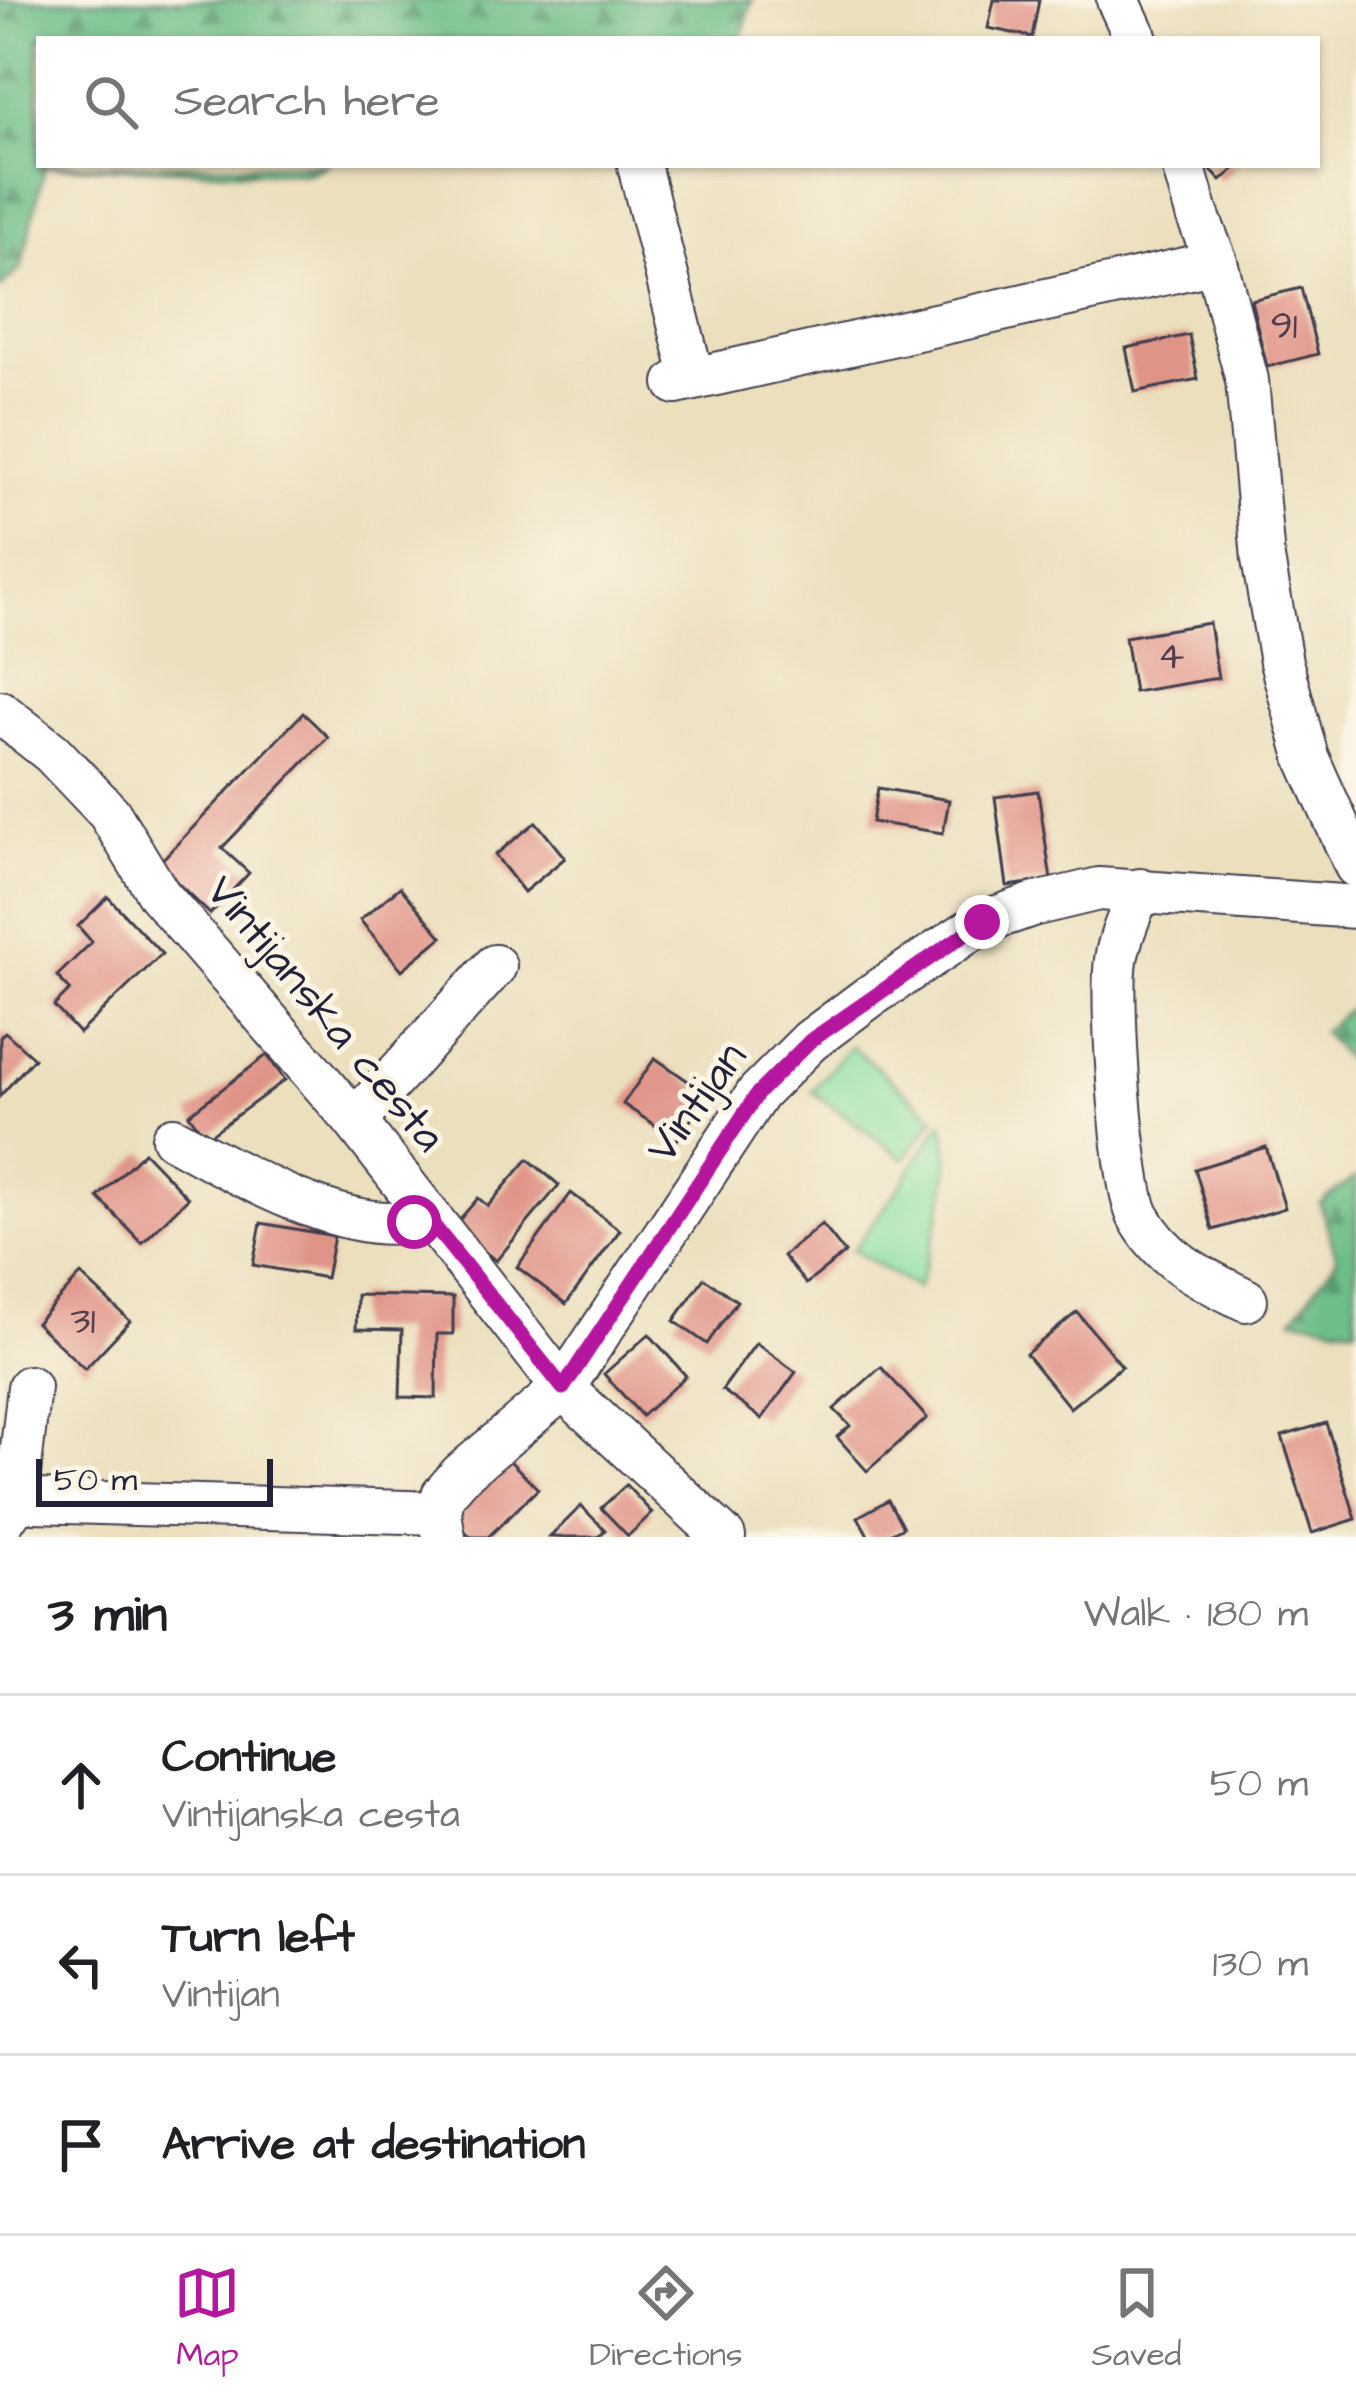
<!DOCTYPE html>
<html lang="en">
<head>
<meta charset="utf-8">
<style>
	:root { --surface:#fff; --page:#f6f6f6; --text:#202124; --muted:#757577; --line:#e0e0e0; --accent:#b5179e }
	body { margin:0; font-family:"Architects Daughter",sans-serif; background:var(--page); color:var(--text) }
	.scale { position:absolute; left:36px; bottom:30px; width:237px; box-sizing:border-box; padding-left:12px; border:6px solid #22223b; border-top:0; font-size:33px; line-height:42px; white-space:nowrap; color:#22223b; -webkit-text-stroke:9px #fcf5e5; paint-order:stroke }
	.stop { position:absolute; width:36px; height:36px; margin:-27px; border:9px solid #b5179e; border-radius:50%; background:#fff }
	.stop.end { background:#b5179e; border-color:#fff; box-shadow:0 3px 12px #0008 }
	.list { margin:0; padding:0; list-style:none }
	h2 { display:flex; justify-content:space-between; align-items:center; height:156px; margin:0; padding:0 48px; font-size:51px }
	h2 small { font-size:39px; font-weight:400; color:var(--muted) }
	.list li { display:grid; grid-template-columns:78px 1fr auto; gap:36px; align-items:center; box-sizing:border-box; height:180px; padding:0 48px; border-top:3px solid var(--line) }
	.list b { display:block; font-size:45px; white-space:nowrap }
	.list p { margin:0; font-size:39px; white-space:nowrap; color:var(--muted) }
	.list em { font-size:39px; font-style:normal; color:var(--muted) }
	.icon { flex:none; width:66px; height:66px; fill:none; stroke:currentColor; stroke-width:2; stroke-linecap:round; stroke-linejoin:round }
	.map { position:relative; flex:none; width:1356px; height:1537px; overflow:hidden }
	.search { position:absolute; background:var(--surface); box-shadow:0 3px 9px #0004; left:36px; right:36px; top:36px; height:132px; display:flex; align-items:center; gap:30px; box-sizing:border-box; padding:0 42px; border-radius:0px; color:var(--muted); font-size:45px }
	.sheet { height:696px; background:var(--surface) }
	nav { display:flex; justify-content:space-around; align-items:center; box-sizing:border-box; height:168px; border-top:3px solid var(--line); background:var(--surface); font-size:33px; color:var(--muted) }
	nav a { display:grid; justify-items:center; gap:6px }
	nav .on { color:var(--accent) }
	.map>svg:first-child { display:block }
	.forest { fill:url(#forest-firs); stroke:#487062; stroke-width:3 }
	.park { fill:#87dfa3; stroke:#54806f; stroke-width:3 }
	.building { fill:#e09387 }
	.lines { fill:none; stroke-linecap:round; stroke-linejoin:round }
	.minor-casing { stroke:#403e4e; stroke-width:46 }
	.minor { stroke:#fff; stroke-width:42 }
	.route { stroke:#b5179e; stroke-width:15 }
	.labels { text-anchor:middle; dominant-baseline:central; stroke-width:10; stroke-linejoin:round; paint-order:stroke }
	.number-label { font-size:39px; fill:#523e4e }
	.street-label { font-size:45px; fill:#22223b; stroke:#fcf5e5 }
</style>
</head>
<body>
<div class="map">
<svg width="1356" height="1537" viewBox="0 0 1356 1537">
	<defs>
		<pattern id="forest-firs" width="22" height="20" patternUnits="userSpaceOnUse" patternTransform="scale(3)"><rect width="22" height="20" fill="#6dbe89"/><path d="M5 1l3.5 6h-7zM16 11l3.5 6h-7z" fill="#599a71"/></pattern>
	</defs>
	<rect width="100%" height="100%" fill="#fcf5e5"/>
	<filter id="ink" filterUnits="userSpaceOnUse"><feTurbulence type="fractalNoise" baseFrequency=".00833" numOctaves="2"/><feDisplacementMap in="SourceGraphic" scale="24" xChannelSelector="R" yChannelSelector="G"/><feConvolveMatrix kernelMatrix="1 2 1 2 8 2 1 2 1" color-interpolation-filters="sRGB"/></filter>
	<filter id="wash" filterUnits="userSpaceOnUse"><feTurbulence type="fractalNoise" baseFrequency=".004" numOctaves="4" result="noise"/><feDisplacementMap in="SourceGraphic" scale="48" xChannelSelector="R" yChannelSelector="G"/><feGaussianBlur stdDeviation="2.7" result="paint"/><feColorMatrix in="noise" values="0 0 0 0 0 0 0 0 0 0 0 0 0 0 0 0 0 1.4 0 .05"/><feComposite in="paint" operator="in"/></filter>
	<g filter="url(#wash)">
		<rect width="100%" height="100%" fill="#ebdfbd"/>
		<g class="forest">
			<path d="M0,0h752l-11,39h-702v126h289l-20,9 -263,-8 -24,102 -21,20z"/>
			<path d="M1356,1002v68l-34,-38z"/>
			<path d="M1356,1177v151l-63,-10 44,-59 -17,-56z"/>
		</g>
		<g class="park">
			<path d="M851,1046l84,71 -31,42 -92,-68z"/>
			<path d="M942,1122c19,46 -11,122 -25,167l-64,-39 46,-62z"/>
		</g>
		<g id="blocks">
			<g class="building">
				<path d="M994,0h45l-7,37 -44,-9z"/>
				<path d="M1206,165h33l-18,16z"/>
				<path d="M1301,288l17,66 -51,13 -16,-67z"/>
				<path d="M1189,335l9,44 -63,13 -9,-44z"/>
				<path d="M1209,623l9,55 -84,14 -9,-55z"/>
				<path d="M303,713l25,24 -106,111 27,25 -39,41 -52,-50z"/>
				<path d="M878,788l71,12 -6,33 -71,-11z"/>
				<path d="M1038,791l13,89 -44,6 -12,-89z"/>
				<path d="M536,822l29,36 -41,34 -29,-37z"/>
				<path d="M400,887l42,50 -40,33 -42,-50z"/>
				<path d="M108,897l54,57 -83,79 -25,-27 16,-16 -13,-14 35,-34 -14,-16z"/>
				<path d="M5,1032l29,26 -34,38v-59z"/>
				<path d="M267,1055l18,25 -79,58 -17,-24z"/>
				<path d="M655,1058l53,37 -31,45 -54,-36z"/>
				<path d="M1266,1147l19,61 -72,22 -18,-61z"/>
				<path d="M144,1152l44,46 -46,45 -44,-46z"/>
				<path d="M528,1159l31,26 -63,76 -42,-35 24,-28 10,8z"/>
				<path d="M571,1193l49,37 -54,74 -49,-37z"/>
				<path d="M261,1223l73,13 -8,42 -73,-13z"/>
				<path d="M822,1224l23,29 -39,31 -23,-28z"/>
				<path d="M81,1275l49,46 -45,48 -49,-46z"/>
				<path d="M704,1278l33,23 -30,43 -33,-23z"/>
				<path d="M357,1295l96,2v37h-16l-1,64 -36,-1 2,-67 -46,-1z"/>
				<path d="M1077,1312l45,54 -52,42 -44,-54z"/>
				<path d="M649,1334l37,42 -44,40 -38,-42z"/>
				<path d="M756,1343l40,29 -34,47 -40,-29z"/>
				<path d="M881,1367l46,51 -60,53 -30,-34 13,-11 -16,-17z"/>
				<path d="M1326,1423l30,96 -44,14 -30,-97z"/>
				<path d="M508,1459l30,30 -50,48h-17l-22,-22z"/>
				<path d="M626,1485l26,28 -24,23 -27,-28z"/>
				<path d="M888,1500l15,27 -19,10h-15l-11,-20z"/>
				<path d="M581,1506l24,24 -7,7h-48z"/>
			</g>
		</g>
	</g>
	<g filter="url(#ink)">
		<use href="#blocks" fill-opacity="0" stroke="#403e4e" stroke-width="3"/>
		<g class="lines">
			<g class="minor-casing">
				<g id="minor">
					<path d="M1118,0l18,39"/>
					<path d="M639,165l54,214"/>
					<path d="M1183,165l14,49 19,48 31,118 16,179 18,103 26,95 49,109"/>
					<path d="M676,383l540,-121"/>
					<path d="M0,712l52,41 57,60 50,82 196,226 208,267 161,149"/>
					<path d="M1140,890c-9,23 -20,45 -24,70 -6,37 6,227 23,257 25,45 63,61 107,83"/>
					<path d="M355,1121l140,-155"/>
					<path d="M173,1138c60,32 186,108 253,78"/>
					<path d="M0,1500l440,13"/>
					<path d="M0,1525l16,-24 13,-114"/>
					<path d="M444,1537l-4,-24 3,-18 18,-21 102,-86 195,-295 52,-52 59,-44 114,-75 49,-17 67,-16 257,18"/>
				</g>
			</g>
			<use href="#minor" class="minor"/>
		</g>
	</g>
	<g class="lines" filter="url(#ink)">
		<path class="route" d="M414,1222l12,-6 137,172 195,-295 52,-52 172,-119"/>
	</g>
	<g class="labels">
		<g class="number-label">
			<text x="1284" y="327">91</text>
			<text x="1171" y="657">4</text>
			<text x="83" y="1322">31</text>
		</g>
		<g class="street-label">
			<text transform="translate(325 1014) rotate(50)">Vintijanska cesta</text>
			<text transform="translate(697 1103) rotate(-54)">Vintijan</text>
		</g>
	</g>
</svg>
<div class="scale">50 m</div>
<div class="stop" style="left:414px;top:1222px"></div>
<div class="stop end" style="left:982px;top:922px"></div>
<div class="search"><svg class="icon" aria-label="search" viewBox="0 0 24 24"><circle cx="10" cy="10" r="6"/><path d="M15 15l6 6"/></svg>Search here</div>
</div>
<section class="sheet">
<h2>3 min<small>Walk · 180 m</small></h2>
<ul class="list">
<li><svg class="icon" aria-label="ahead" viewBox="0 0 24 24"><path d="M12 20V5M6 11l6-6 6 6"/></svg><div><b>Continue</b><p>Vintijanska cesta</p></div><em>50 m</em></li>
<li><svg class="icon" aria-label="left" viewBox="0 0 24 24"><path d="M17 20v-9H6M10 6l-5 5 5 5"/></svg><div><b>Turn left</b><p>Vintijan</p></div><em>130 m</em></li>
<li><svg class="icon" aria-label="arrive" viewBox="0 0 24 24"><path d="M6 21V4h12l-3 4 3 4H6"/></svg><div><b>Arrive at destination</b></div></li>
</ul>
</section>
<nav>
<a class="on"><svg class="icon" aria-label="map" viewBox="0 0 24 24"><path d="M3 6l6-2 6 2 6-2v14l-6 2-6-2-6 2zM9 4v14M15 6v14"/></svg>Map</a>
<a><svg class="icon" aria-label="directions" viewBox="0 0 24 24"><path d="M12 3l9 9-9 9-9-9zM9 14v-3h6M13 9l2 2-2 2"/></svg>Directions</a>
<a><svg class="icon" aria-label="saved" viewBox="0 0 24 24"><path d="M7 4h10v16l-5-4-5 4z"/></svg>Saved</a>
</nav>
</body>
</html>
